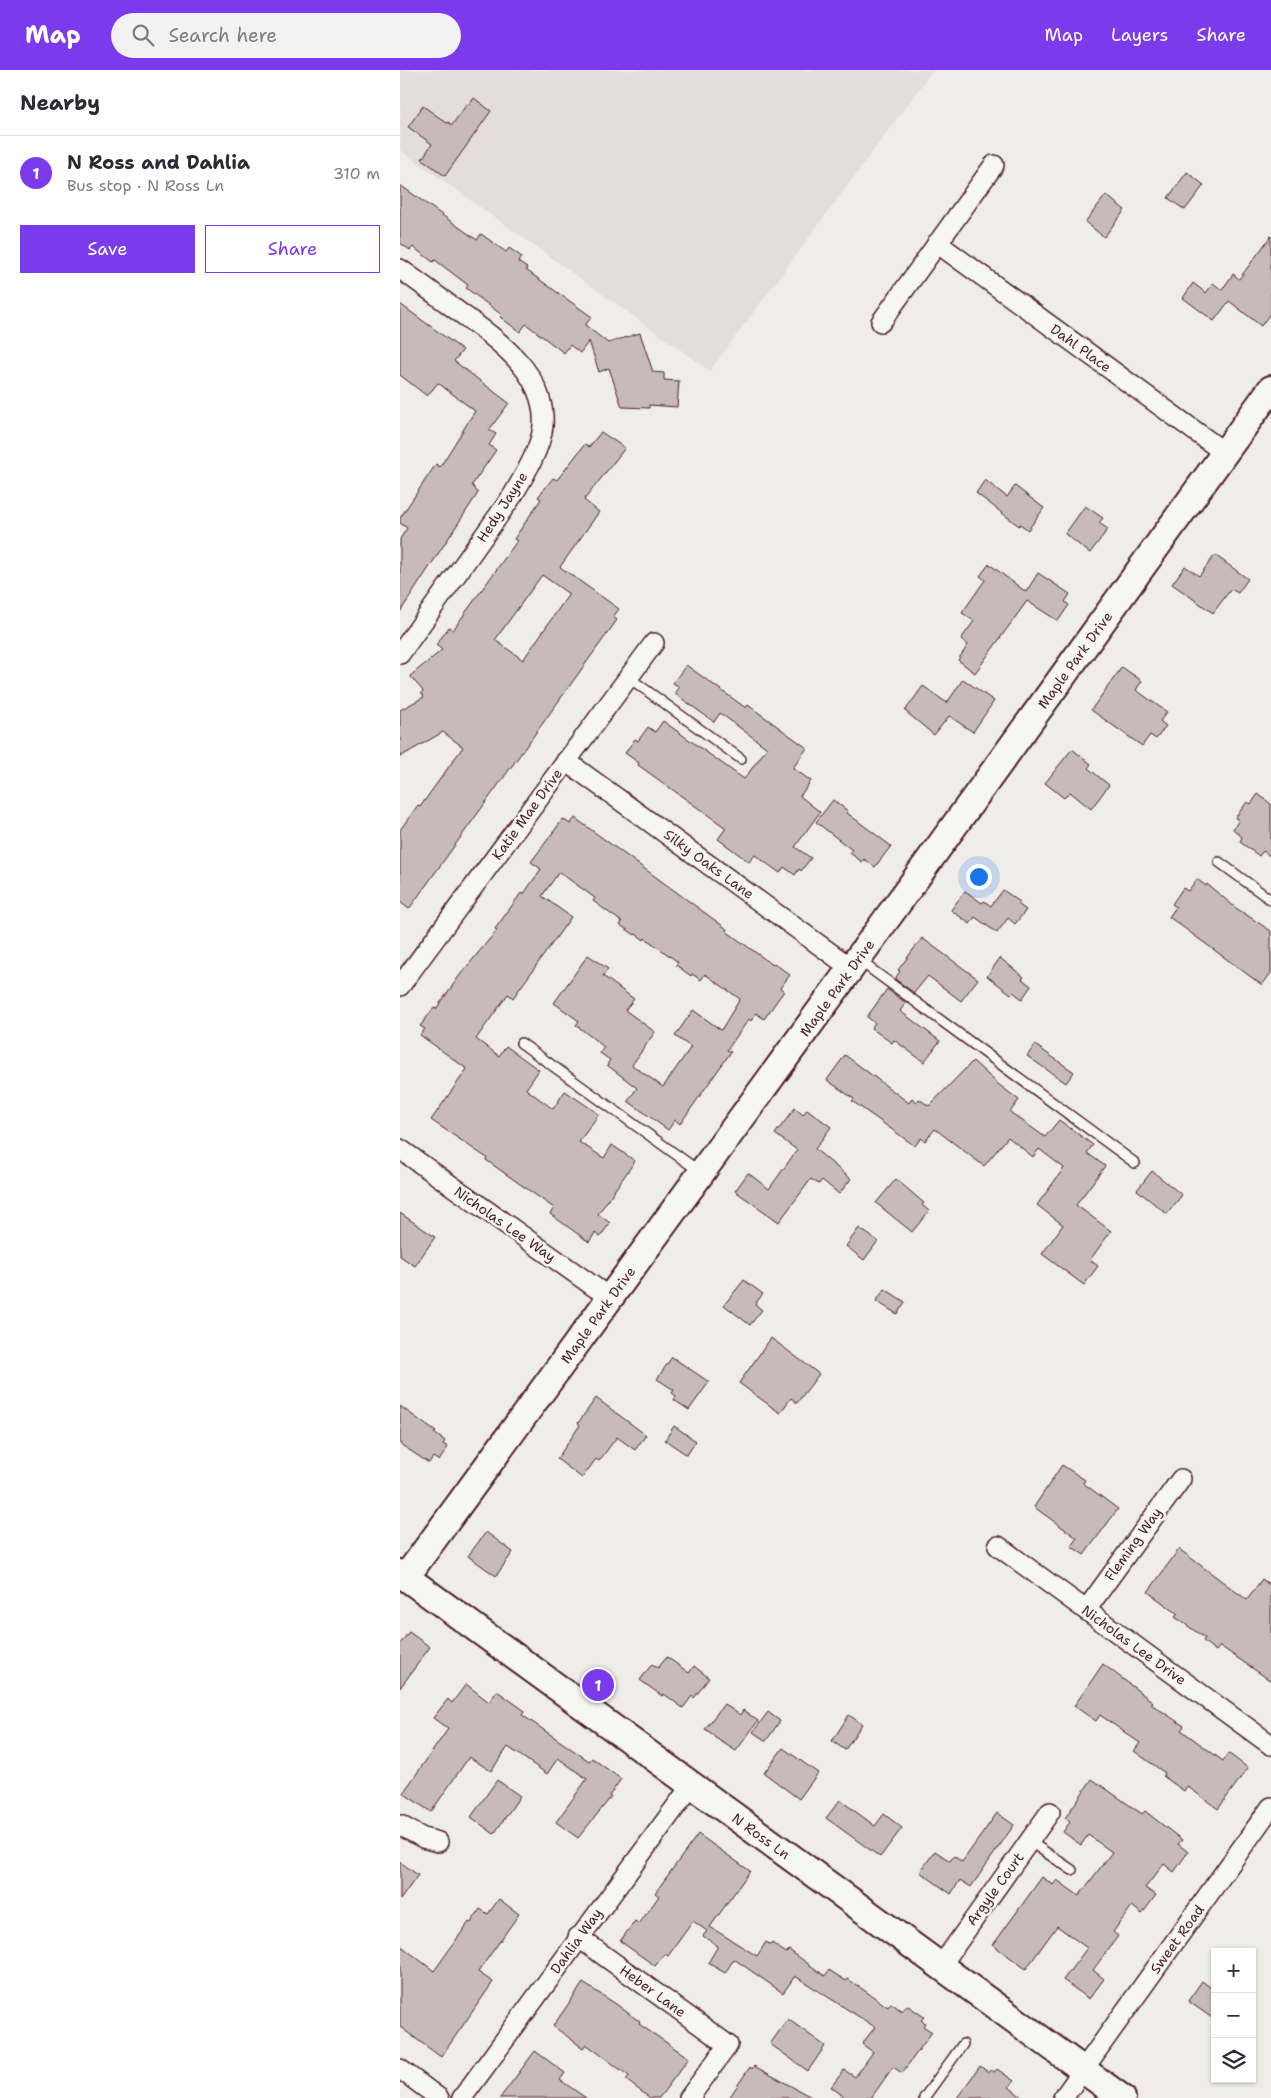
<!DOCTYPE html>
<html lang="en">
<head>
<meta charset="utf-8">
<style>
	:root { --surface:#fff; --page:#f2f2f3; --text:#2b2b33; --muted:#7c7c81; --line:#e1e1e2; --accent:#7c3aed }
	body { margin:0; font-family:"Shantell Sans",sans-serif; background:var(--page); color:var(--text) }
	.controls { position:absolute; right:15px; bottom:15px; display:grid; overflow:hidden; border-radius:0px; box-shadow:0 1px 4px #0004 }
	.controls button { width:45px; height:45px; display:grid; place-items:center; padding:0; border:0; border-bottom:1px solid var(--line); background:var(--surface); color:var(--text); font:25px sans-serif }
	.you { position:absolute; left:578px; top:806px; width:18px; height:18px; margin:-12px; border:4px solid #fff; border-radius:50%; background:#1a73e8; box-shadow:0 0 0 8px #1a73e833 }
	.badge { display:grid; place-items:center; width:32px; height:32px; border-radius:50%; background:var(--accent); color:#fff; font-size:16px; font-weight:700 }
	.pin { position:absolute; translate:-50% -50%; border:2px solid #fff; box-shadow:0 1px 5px #0006 }
	.list { margin:0; padding:0; list-style:none }
	h2 { display:flex; justify-content:space-between; align-items:center; height:65px; margin:0; padding:0 20px; font-size:21px }
	h2 small { font-size:16px; font-weight:400; color:var(--muted) }
	.list li { display:grid; grid-template-columns:32px 1fr auto; gap:15px; align-items:center; box-sizing:border-box; height:75px; padding:0 20px; border-top:1px solid var(--line) }
	.list b { display:block; font-size:19px; white-space:nowrap }
	.list p { margin:0; font-size:16px; white-space:nowrap; color:var(--muted) }
	.list em { font-size:16px; font-style:normal; color:var(--muted) }
	.actions { display:flex; gap:10px; padding:15px 20px }
	.actions a { flex:1; padding:11px 0; border:1px solid var(--accent); border-radius:0px; text-align:center; font-size:18px; color:var(--accent) }
	.actions .main { background:var(--accent); color:#fff }
	.icon { flex:none; width:28px; height:28px; fill:none; stroke:currentColor; stroke-width:2; stroke-linecap:round; stroke-linejoin:round }
	.map { position:relative; flex:none; width:871px; height:2028px; overflow:hidden }
	header { display:flex; align-items:center; gap:30px; box-sizing:border-box; height:70px; padding:0 25px; background:var(--accent); color:#fff }
	header strong { font-size:24px }
	nav { display:flex; gap:28px; margin-inline-start:auto; font-size:18px }
	.search { width:350px; height:45px; background:var(--page); display:flex; align-items:center; gap:12px; box-sizing:border-box; padding:0 18px; border-radius:28px; color:var(--muted); font-size:19px }
	main { display:flex }
	aside { flex:1; background:var(--surface) }
	.map>svg:first-child { display:block }
	.built { fill:#e3dedc }
	.building { fill:#c6babb; stroke:#4a1f2b; fill-rule:evenodd }
	.lines { fill:none; stroke-linecap:round; stroke-linejoin:round }
	.lane-casing { stroke:#4a1f2b; stroke-width:12 }
	.street-casing { stroke:#4a1f2b; stroke-width:22 }
	.secondary-casing { stroke:#4a1f2b; stroke-width:30 }
	.lane { stroke:#f6f6f2; stroke-width:9 }
	.street { stroke:#f6f6f2; stroke-width:19 }
	.secondary { stroke:#f6f6f2; stroke-width:26 }
	.labels { text-anchor:middle; dominant-baseline:central; stroke-width:5; stroke-linejoin:round; paint-order:stroke }
	.street-label { font-size:14px; fill:#4a1f2b; stroke:#f6f6f2 }
</style>
</head>
<body>
<header>
<strong>Map</strong>
<div class="search"><svg class="icon" aria-label="search" viewBox="0 0 24 24"><circle cx="10" cy="10" r="6"/><path d="M15 15l6 6"/></svg>Search here</div>
<nav><a>Map</a><a>Layers</a><a>Share</a></nav>
</header>
<main>
<aside>
<h2>Nearby<small></small></h2>
<ul class="list">
<li><span class="badge">1</span><div><b>N Ross and Dahlia</b><p>Bus stop · N Ross Ln</p></div><em>310 m</em></li>
</ul>
<div class="actions"><a class="main">Save</a><a>Share</a></div>
</aside>
<div class="map">
<svg width="871" height="2028" viewBox="0 0 871 2028">
	<rect width="100%" height="100%" fill="#efedea"/>
	<filter id="ink" filterUnits="userSpaceOnUse"><feTurbulence type="fractalNoise" baseFrequency=".02" numOctaves="2"/><feDisplacementMap in="SourceGraphic" scale="10" xChannelSelector="R" yChannelSelector="G"/><feConvolveMatrix kernelMatrix="1 2 1 2 8 2 1 2 1" color-interpolation-filters="sRGB"/></filter>
	<g filter="url(#ink)">
		<path class="built" d="M0,0h533l-223,301 -310,-221z"/>
		<g class="building">
			<path d="M74,28l17,13 -46,65 -23,-17 10,-15 -24,-17 15,-21 24,17 1,-1 4,3 15,-21 2,1z"/>
			<path d="M787,102l17,13 -19,25 -17,-12z"/>
			<path d="M0,115l77,55 4,-6 25,18 3,-4 13,9 -4,5 9,6 -1,2 66,47 -7,8 23,18 32,-10 13,39 11,1v7l15,1 -2,26 -28,-2v3l-27,-1 -13,-39 -10,4 -10,-31 -9,12 -10,-8 -6,8 -38,-29 -6,8 -20,-15 2,-2 -36,-27 2,-3 -33,-25 -2,2 -20,-15 -3,3 -10,-7z"/>
			<path d="M706,125l19,15 -21,27 -19,-15z"/>
			<path d="M871,166v76l-10,14 -32,-25 -15,20 -31,-23 10,-15 13,10 7,-10 9,7 11,-16 6,5z"/>
			<path d="M0,234l63,46 -9,11 55,42 -20,27 7,4 -7,11 7,5 -24,35 6,8 -78,119v-73l7,-11 -7,-5v-5l36,-54 4,3 35,-56 -37,-28 -11,13 -27,-21z"/>
			<path d="M201,362l24,16 -41,52 15,12 -39,55 59,42 -6,8 4,3 -208,289 -9,-7v-72l18,-25 2,2 43,-60 -20,-15 -43,25v-47l24,-13 -3,-4 2,-2 -13,-15 32,-26 -6,-5 13,-18 4,3 64,-89 -3,-2 27,-40 -3,-2 15,-19 4,2 28,-36 4,3zM142,505l27,19 -46,66 -28,-20z"/>
			<path d="M585,410l22,17 8,-11 29,22 -16,22 -8,-6 -1,2 -43,-33z"/>
			<path d="M685,436l18,12 -4,5 9,6 -18,24 -25,-19z"/>
			<path d="M815,485l33,24 -10,14 -7,-4 -18,24 -41,-29 13,-18 14,10z"/>
			<path d="M589,494l37,28 12,-19 32,21 -5,8 4,3 -11,16 -31,-20 -52,72 -17,-13 10,-15 -7,-6 13,-18 -12,-8 23,-33 -5,-4z"/>
			<path d="M286,595l60,43 2,-3 59,43 -14,20 18,13 -11,15 20,16 -25,35 16,11 -10,13 -2,-2 -4,6 -11,-8 -4,6 -25,-18 -6,7 -31,-23 8,-11 -88,-63 1,-2 -14,-10 10,-14 3,2 10,-14 7,5 8,-11 81,58 23,-31 -47,-35 -6,9 -40,-29 5,-6 -6,-4z"/>
			<path d="M722,597l20,14 -6,9 31,22 -7,9 6,5 -10,13 -6,-4 -8,11 -51,-36z"/>
			<path d="M563,609l31,22 -21,31 -24,-16 -15,19 -29,-24 18,-25 24,17z"/>
			<path d="M672,679l19,15 -3,4 21,17 -18,24 -21,-17 -6,6 -19,-15z"/>
			<path d="M858,724l13,10v53l-8,-6 -4,5 -19,-14 2,-5 -9,-8 6,-9 -4,-2 12,-16 4,2z"/>
			<path d="M433,730l15,11 -1,2 44,33 -16,21 -11,-8 -2,3 -12,-9 2,-3 -36,-28z"/>
			<path d="M175,748l152,111 -1,2 47,34 1,-2 16,12 -10,13 4,3 -20,28 -8,-6 -5,8 -2,-2 -22,31 4,2 -51,72 -5,-4 -7,10 -40,-29 9,-13 -30,-23 3,-5 -10,-7 4,-6 -28,-22 3,-4 -25,-18 34,-48 20,14 -5,7 31,23 -9,11 30,22 -23,33 31,22 28,-40 -16,-11 18,-26 28,20 19,-31 -35,-25 -4,6 -9,-6 -1,2 -15,-11 2,-3 -33,-24 -1,2 -8,-6 -1,1 -15,-10 2,-3 -29,-21 2,-3 -36,-26 -17,24 29,21 -58,81 -5,-4 -32,45 23,17 7,-10 33,24 -13,19 27,20 12,-18 34,23 -20,28 25,16 8,-13 23,16 -37,53 12,9 -10,14 -5,-4 -6,9 -39,-28 4,-6 -68,-48 1,-2 -56,-38 36,-51 -47,-34 5,-6 -5,-3 14,-18 2,1 24,-34 37,-45 -2,-1 26,-36 2,2 18,-26 -10,-7 32,-43 7,5z"/>
			<path d="M797,809l9,7 1,-2 29,24 35,23v42l-9,12 -93,-68 7,-10 -4,-3 11,-16 5,3z"/>
			<path d="M603,820l17,12 -2,2 8,6 -11,14 -7,-6 -11,15 -22,-16 -5,7 -19,-14 14,-19 17,12 2,-2 7,5z"/>
			<path d="M522,868l56,41 -17,22 -33,-25 -14,17 -19,-14 5,-8 -2,-1z"/>
			<path d="M600,888l24,19 -2,2 9,7 -9,13 -9,-7 -2,2 -24,-18z"/>
			<path d="M487,919l19,14 -6,8 40,30 -16,21 -30,-22 -2,3 -21,-15 4,-5 -8,-6z"/>
			<path d="M635,975l39,27 -8,11 -39,-27z"/>
			<path d="M445,985l64,48 3,-5 5,4 2,-3 10,7 44,-45 25,23 21,16 -9,12 35,25 14,-17 34,25 -6,8 18,13 -29,39 35,26 -21,29 8,6 -14,19 -42,-31 21,-29 -26,-20 27,-37 -25,-19 -6,8 -25,-20 -24,29 -49,-37 -10,12 -4,-3 -6,8 -63,-45 2,-2 -27,-19z"/>
			<path d="M395,1038l8,7 4,-6 24,18 -16,22 36,30 -12,15 -17,-14 -3,4 -8,-5 -32,43 -44,-31 13,-18 21,16 28,-39 -22,-16z"/>
			<path d="M752,1101l30,24 -15,19 -30,-24z"/>
			<path d="M496,1109l28,24 -2,2 7,6 -17,21 -36,-29z"/>
			<path d="M0,1143l35,24 -20,29 -15,-10z"/>
			<path d="M459,1158l19,13 -14,19 -18,-14z"/>
			<path d="M344,1210l19,14 -8,10 7,6 -12,15 -26,-20z"/>
			<path d="M485,1219l20,13 -8,12 -21,-13z"/>
			<path d="M371,1268l48,36 -22,29 -6,-5 -11,15 -41,-30z"/>
			<path d="M272,1287l37,25 -20,28 -15,-10 2,-4 -4,-3 2,-3 -17,-11z"/>
			<path d="M196,1328l50,37 -11,15 -18,-13 -18,24 -3,-2 -14,19 -25,-19 23,-34 -2,-2z"/>
			<path d="M0,1336l36,26 -2,1 11,8 -2,3 5,3 -9,14 -6,-4 -4,6 -29,-19z"/>
			<path d="M274,1356l22,15 -9,14 -22,-15z"/>
			<path d="M662,1395l23,15 -2,3 35,26 -34,46 -13,-9 6,-8 -43,-31z"/>
			<path d="M86,1462l27,20 -17,24 -28,-20z"/>
			<path d="M779,1479l68,51 15,-21 9,7v95l-51,-35 -4,5 -13,-10 2,-3 -30,-21 3,-3 -30,-22z"/>
			<path d="M9,1562l21,15 -30,41v-44z"/>
			<path d="M267,1587l22,16 5,-7 15,12 -15,20 -2,-2 -9,12 -19,-14 -2,2 -22,-16 12,-16 6,4z"/>
			<path d="M703,1594l50,38 -2,2 33,22 -3,4 42,31 5,-8 20,15 -30,41 -31,-23 -3,5 -21,-15 2,-3 -31,-22 6,-8 -40,-28 -4,6 -22,-15z"/>
			<path d="M66,1614l23,18 8,-11 28,20 -3,4 67,46 3,-3 29,21 -12,17 2,1 -33,41 -22,-16 31,-43 -29,-21 -11,16 -39,-27 -17,24 -22,-14 -38,55 -28,-19 45,-64 -15,-11 15,-19 4,4z"/>
			<path d="M324,1634l16,11 3,-5 15,11 -22,30 -22,-14 1,-1 -10,-7z"/>
			<path d="M368,1642l12,9 -14,20 -13,-9z"/>
			<path d="M449,1645l13,9 -17,26 -13,-9z"/>
			<path d="M383,1678l35,25 -19,26 -35,-26z"/>
			<path d="M692,1709l50,35 3,-3 37,29 -4,4 10,8 -14,20 -10,-8 -19,24 11,7 -14,19 -10,-8 -19,26 5,4 -25,34 11,9 -15,20 -26,-19 24,-32 -30,-22 -31,43 -33,-24 49,-68 11,8 4,-5 22,16 33,-44 -24,-17 -7,10 -18,-13 7,-10 -5,-4z"/>
			<path d="M97,1710l23,16 -26,38 -23,-17z"/>
			<path d="M440,1730l35,26 9,-12 18,14 -22,29 -54,-39z"/>
			<path d="M597,1743l17,12 -43,62 -11,-7 -9,14 -31,-22 15,-21 15,10 4,-5 8,6z"/>
			<path d="M298,1764l52,37 -40,56 47,29 9,-14 5,3 1,-2 14,10 3,-3 36,26 4,-6 17,11 2,-2 40,28 3,-4 11,8 5,-6 17,12 -3,3 4,3 -2,3 9,6 -30,41 -9,-6 -22,31h-25l-15,-11 13,-17 11,7 18,-25 -11,-8 13,-17 -80,-51 -12,17 -49,-34 -9,14 -17,-10 10,-17 -15,-10 4,-5 -14,-10 -25,35 -3,-2 -10,12 -35,-25 15,-20 4,3 20,-28 -4,-3z"/>
			<path d="M0,1792l18,13 -18,25z"/>
			<path d="M99,1829l20,15 -41,58 15,10 -52,75 -41,-30v-82l34,26 35,-49 2,1 9,-14 8,5z"/>
			<path d="M802,1911l13,10v29l-27,-19z"/>
			<path d="M183,1913l33,21 24,18 -1,2 50,34 -30,40h-9l-24,-18 3,-4 -43,-32 -3,4 -30,-22z"/>
			<path d="M388,1949l37,27 -17,25 -38,-27z"/>
			<path d="M135,1981l30,22 -5,7 26,18h-86z"/>
			<path d="M354,1996l59,32h-84l21,-31 2,2z"/>
			<path d="M580,1996l8,6 3,-2 3,2 3,-3 17,12 -5,6 14,11h-66z"/>
		</g>
		<g class="lines">
			<g class="lane-casing">
				<g id="lane">
					<path d="M228,607l113,82"/>
					<path d="M819,792l52,38"/>
					<path d="M460,891l275,202"/>
					<path d="M121,973l178,128"/>
					<path d="M629,1771l43,29"/>
					<path d="M524,2028l39,-54"/>
				</g>
			</g>
			<g class="street-casing">
				<g id="street">
					<path d="M537,173l288,210"/>
					<path d="M0,199c20,14 39,28 59,43 37,27 88,61 84,114 -2,22 -19,50 -30,69l-113,159"/>
					<path d="M481,252l113,-157"/>
					<path d="M166,691l285,207"/>
					<path d="M0,916l254,-343"/>
					<path d="M0,1079l210,149"/>
					<path d="M598,1476l273,199"/>
					<path d="M686,1540l95,-131"/>
					<path d="M0,1755l23,13 15,4"/>
					<path d="M178,1867l150,108 -39,53"/>
					<path d="M540,1897l110,-155"/>
					<path d="M0,1999l39,29"/>
					<path d="M62,2028l229,-312"/>
					<path d="M663,2028l208,-291"/>
				</g>
			</g>
			<g class="secondary-casing">
				<g id="secondary">
					<path d="M0,1503l722,525"/>
					<path d="M6,1507l445,-609 420,-579"/>
				</g>
			</g>
			<use href="#lane" class="lane"/>
			<use href="#street" class="street"/>
			<use href="#secondary" class="secondary"/>
		</g>
	</g>
	<g class="labels">
		<g class="street-label">
			<text transform="translate(681 278) rotate(36)">Dahl Place</text>
			<text transform="translate(102 437) rotate(-57)">Hedy Jayne</text>
			<text transform="translate(675 590) rotate(-54)">Maple Park Drive</text>
			<text transform="translate(127 744) rotate(-54)">Katie Mae Drive</text>
			<text transform="translate(309 794) rotate(36)">Silky Oaks Lane</text>
			<text transform="translate(437 918) rotate(-54)">Maple Park Drive</text>
			<text transform="translate(105 1154) rotate(35)">Nicholas Lee Way</text>
			<text transform="translate(198 1245) rotate(-54)">Maple Park Drive</text>
			<text transform="translate(733 1474) rotate(-54)">Fleming Way</text>
			<text transform="translate(734 1575) rotate(36)">Nicholas Lee Drive</text>
			<text transform="translate(361 1766) rotate(36)">N Ross Ln</text>
			<text transform="translate(595 1819) rotate(-54)">Argyle Court</text>
			<text transform="translate(777 1869) rotate(-54)">Sweet Road</text>
			<text transform="translate(176 1871) rotate(-54)">Dahlia Way</text>
			<text transform="translate(253 1921) rotate(36)">Heber Lane</text>
		</g>
	</g>
</svg>
<div class="controls">
<button>+</button>
<button>−</button>
<button><svg class="icon" aria-label="layers" viewBox="0 0 24 24"><path d="M12 4l9 5-9 5-9-5zM3 14l9 5 9-5"/></svg></button>
</div>
<div class="you"></div>
<div class="pin badge" style="left:198px;top:1615px">1</div>
</div>
</main>
</body>
</html>
